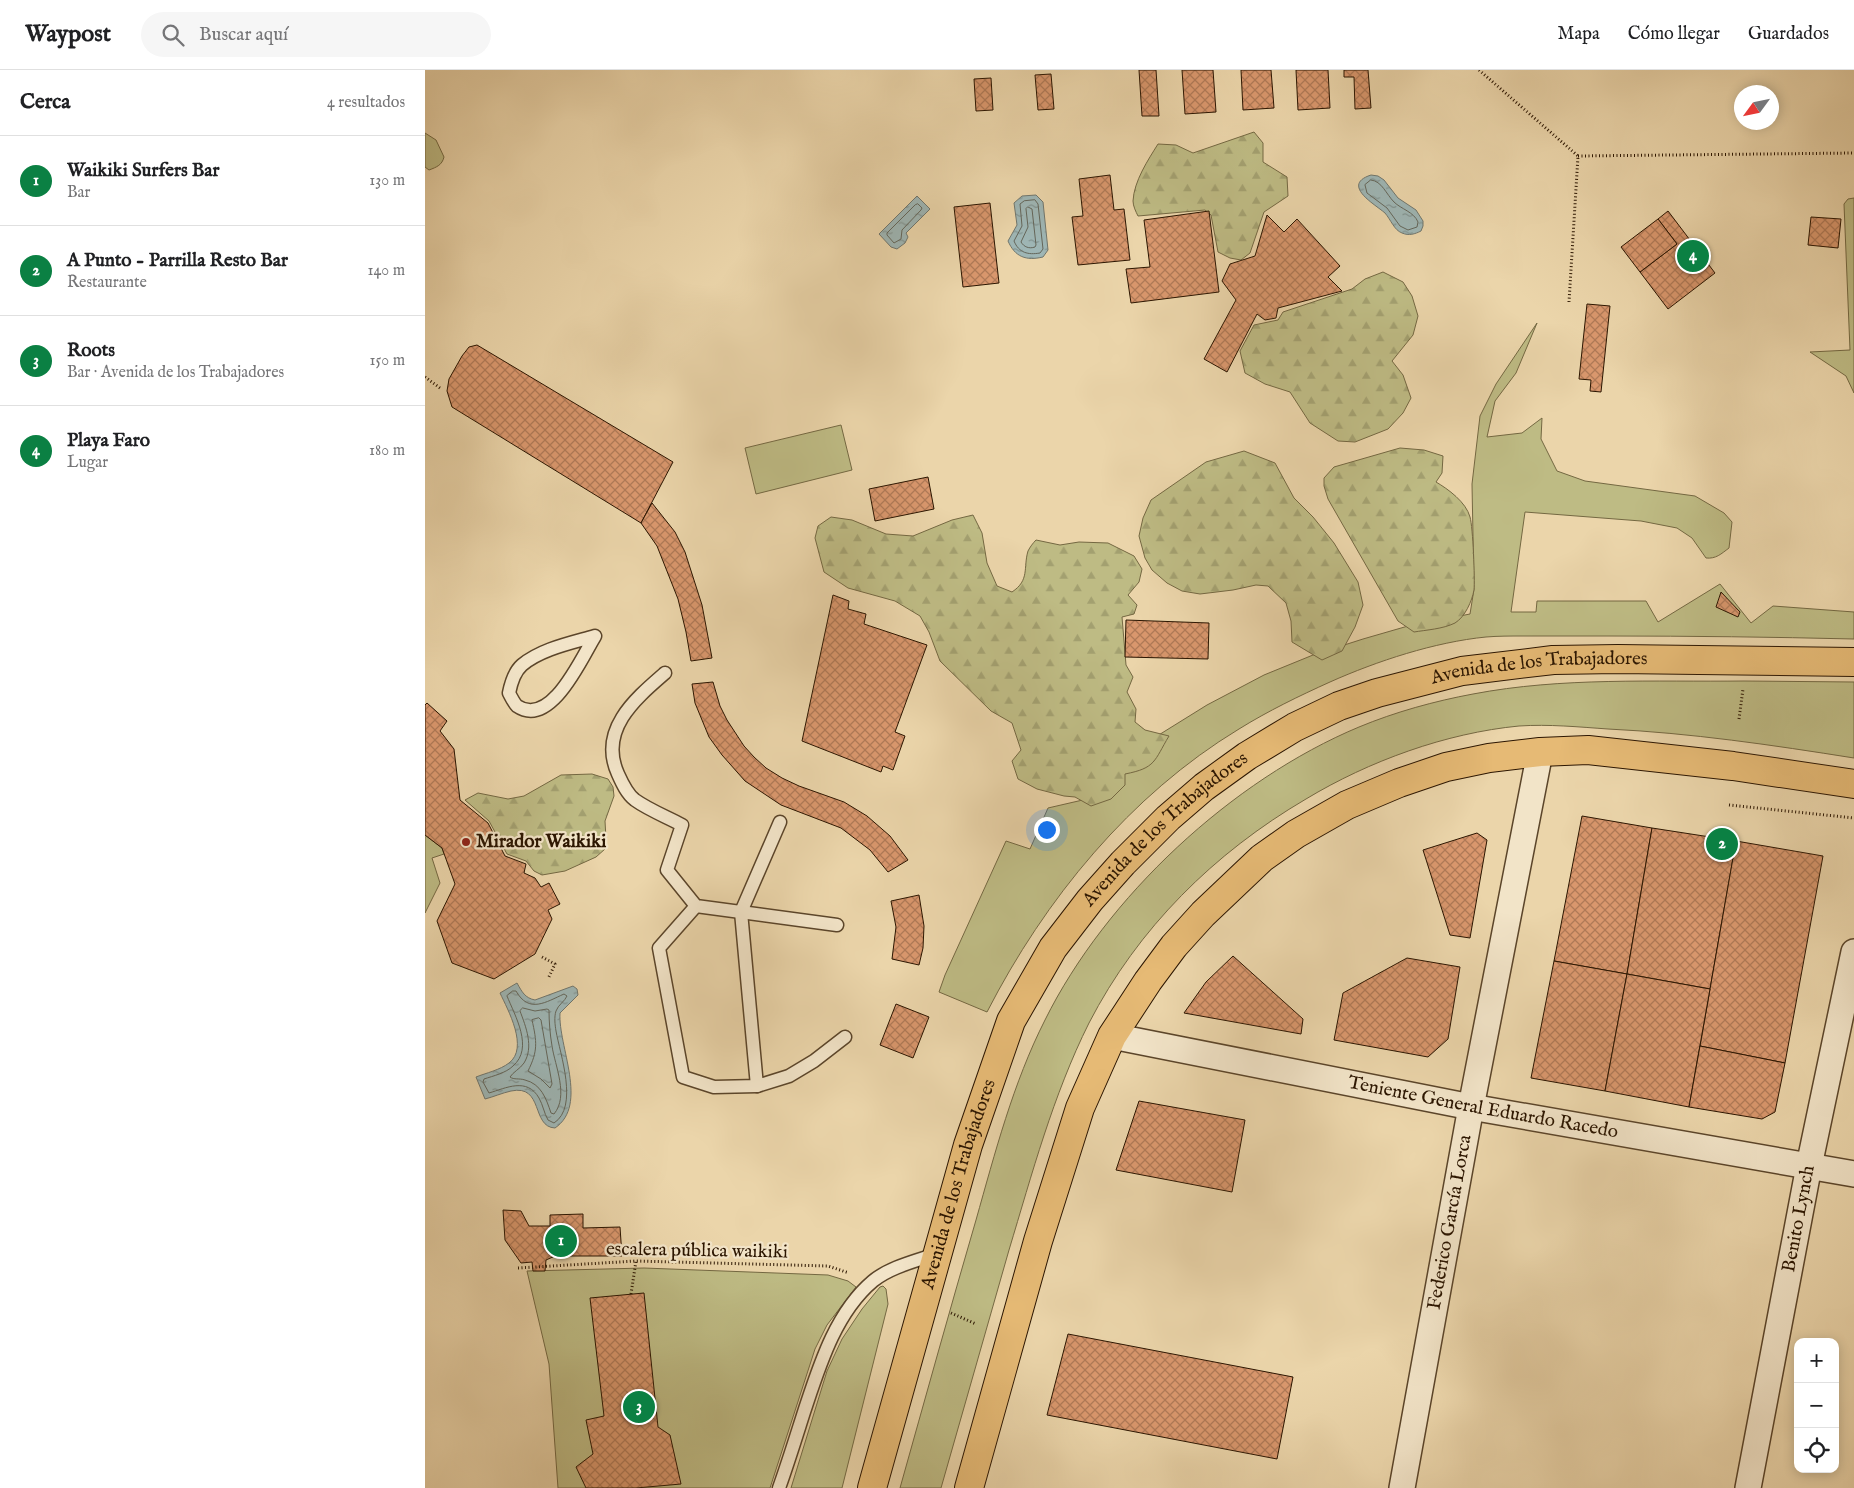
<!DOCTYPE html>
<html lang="es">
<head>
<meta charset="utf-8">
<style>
	:root { --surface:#fff; --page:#f6f6f6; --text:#202124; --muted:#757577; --line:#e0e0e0; --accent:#0b8043 }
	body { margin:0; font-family:"IM FELL English",serif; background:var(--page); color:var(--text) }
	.controls { position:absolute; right:15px; bottom:15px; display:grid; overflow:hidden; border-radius:10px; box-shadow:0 2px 12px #0003 }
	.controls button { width:45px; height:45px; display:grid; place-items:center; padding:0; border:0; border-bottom:1px solid var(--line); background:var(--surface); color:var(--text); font:25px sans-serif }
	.compass { position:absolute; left:1309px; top:15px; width:45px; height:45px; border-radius:50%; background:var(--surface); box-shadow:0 2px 12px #0003; rotate:237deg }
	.you { position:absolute; left:621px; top:759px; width:18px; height:18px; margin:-12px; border:4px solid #fff; border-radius:50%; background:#1a73e8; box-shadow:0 0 0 8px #1a73e833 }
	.badge { display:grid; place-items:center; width:32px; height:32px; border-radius:50%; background:var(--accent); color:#fff; font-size:16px; font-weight:700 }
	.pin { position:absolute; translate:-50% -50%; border:2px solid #fff; box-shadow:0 1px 5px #0006 }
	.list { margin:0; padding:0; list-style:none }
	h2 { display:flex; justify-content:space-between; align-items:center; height:65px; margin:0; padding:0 20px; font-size:21px }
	h2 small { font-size:16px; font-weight:400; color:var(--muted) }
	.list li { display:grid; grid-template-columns:32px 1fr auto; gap:15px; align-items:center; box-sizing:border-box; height:90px; padding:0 20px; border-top:1px solid var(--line) }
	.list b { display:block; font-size:19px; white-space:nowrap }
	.list p { margin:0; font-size:16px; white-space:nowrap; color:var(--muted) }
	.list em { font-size:16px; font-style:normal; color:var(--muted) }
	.icon { flex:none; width:28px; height:28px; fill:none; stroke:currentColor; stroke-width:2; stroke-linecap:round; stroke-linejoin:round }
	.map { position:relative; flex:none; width:1429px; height:1418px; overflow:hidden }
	header { display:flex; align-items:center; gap:30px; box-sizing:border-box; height:70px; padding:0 25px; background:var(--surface); border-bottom:1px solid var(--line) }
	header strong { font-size:24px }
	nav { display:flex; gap:28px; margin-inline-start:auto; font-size:18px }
	.search { width:350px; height:45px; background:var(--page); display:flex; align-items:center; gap:12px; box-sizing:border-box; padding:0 18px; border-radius:28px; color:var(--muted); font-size:19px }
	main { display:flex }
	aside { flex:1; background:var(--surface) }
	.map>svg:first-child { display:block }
	.grass { fill:#bebb84; stroke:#746842 }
	.forest { fill:url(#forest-firs); stroke:#746842 }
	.water { fill:url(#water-ripples); stroke:#70766d }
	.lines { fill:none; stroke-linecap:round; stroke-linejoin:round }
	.shore { stroke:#64665a; stroke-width:1 }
	.building { fill:url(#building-cross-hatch); stroke:#2b1500 }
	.lane-casing { stroke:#5b452a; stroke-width:15 }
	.street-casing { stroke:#5b452a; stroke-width:28 }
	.primary-casing { stroke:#2b1500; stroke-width:30 }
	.path { stroke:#2b1500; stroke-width:3; stroke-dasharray:1 2.5; stroke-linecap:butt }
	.lane { stroke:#f2e4c8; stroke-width:12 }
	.street { stroke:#f2e4c8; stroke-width:25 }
	.primary { stroke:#e6ba75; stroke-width:28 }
	.poi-dot { fill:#8f2418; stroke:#f2e4c8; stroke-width:2 }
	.labels { text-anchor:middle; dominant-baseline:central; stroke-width:4.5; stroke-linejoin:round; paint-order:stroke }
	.street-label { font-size:19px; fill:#2b1500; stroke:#f2e4c8 }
	.poi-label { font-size:19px; font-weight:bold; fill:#2b1500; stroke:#f2e4c8; text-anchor:start }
</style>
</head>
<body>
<header>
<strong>Waypost</strong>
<div class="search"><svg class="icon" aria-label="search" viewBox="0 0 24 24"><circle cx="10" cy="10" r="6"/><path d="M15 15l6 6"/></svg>Buscar aquí</div>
<nav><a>Mapa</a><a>Cómo llegar</a><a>Guardados</a></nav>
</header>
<main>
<aside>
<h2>Cerca<small>4 resultados</small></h2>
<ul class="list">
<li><span class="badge">1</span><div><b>Waikiki Surfers Bar</b><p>Bar</p></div><em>130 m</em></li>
<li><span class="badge">2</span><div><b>A Punto - Parrilla Resto Bar</b><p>Restaurante</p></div><em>140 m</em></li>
<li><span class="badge">3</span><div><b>Roots</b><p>Bar · Avenida de los Trabajadores</p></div><em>150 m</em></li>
<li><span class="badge">4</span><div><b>Playa Faro</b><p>Lugar</p></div><em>180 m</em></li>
</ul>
</aside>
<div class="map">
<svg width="1429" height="1418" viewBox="0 0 1429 1418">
	<defs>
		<pattern id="forest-firs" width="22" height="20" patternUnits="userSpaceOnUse" patternTransform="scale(1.25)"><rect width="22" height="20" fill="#bebb84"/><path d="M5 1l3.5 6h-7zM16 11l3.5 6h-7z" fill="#a3a070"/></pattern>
		<pattern id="water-ripples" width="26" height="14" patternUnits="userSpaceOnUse" patternTransform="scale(1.25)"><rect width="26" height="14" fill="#9eb6b5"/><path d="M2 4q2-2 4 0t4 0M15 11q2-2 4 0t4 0" fill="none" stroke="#819391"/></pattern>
		<pattern id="building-cross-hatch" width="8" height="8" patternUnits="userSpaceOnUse" patternTransform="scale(1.25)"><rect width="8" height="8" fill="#d9976d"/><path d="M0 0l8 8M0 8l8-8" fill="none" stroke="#b07a57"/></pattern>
	</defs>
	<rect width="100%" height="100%" fill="#ebd5aa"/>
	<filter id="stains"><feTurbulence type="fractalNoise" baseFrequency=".004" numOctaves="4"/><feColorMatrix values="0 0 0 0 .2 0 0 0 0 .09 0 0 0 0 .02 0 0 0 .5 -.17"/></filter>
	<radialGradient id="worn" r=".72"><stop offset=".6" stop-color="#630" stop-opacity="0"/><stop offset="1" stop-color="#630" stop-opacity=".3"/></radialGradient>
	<g class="grass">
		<path d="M0,63l11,7 8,17c-2,8 -7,10 -15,13l-4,-3z"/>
		<path d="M1429,128v195l-8,-17 -36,-24 40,-2 -6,-146 4,-5z"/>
		<path d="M1112,253l-21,50 -21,28 -8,36 35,-4 20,-15 -1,21 16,32 28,10 110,15 29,17 8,9 -3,26c-8,6 -13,11 -23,10l-14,-20 -15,-10 -36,-7 -116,-9 -14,100h25l1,-11h109l12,21 62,-38 31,39 22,-17 81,6v27c-82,-2 -163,-3 -245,-3 -29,0 -58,0 -87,0 -12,0 -24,0 -36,1 -51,5 -109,24 -156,45 -31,14 -62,29 -91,47 -109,66 -194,170 -252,283l-48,-20 6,-17 61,-134 24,8 18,-41 39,-9 54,-53 66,-41 57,-30 49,-20 50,-16 45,-13 62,-12 4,-25 -2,-105 8,-68 16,-32z"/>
		<path d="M416,355l11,45 -96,24 -11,-46z"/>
		<path d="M1319,611l110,1v76c-82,-13 -163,-25 -246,-29 -29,-2 -59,-5 -89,-3 -73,7 -150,35 -213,73 -92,54 -168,129 -217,224 -36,72 -57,151 -80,227 -23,79 -45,159 -68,238h-41c25,-89 50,-179 76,-268 19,-67 37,-137 69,-200 61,-123 187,-240 314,-293 36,-15 76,-26 114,-33 89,-17 181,-12 271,-13z"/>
		<path d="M0,765l17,13 2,6 -12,4 8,25 -15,30z"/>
		<path d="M219,1198l184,7 20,6 8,6 -29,38 -12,24 -45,139h-212l-9,-124 -22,-93z"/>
		<path d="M458,1216l3,3 2,15 -46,184h-51l36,-117 15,-32 20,-30 18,-22z"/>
	</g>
	<g class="forest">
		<path d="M829,62l9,11v19l24,15 1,19 -24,16 -14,41 -9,7 -11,-2 -12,-6 -7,-37 -6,-5 -67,6c-2,-4 -5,-10 -5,-15 1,-20 15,-41 25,-57l18,1 17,8z"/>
		<path d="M958,202l20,10 9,14 6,20 -5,19 -21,26 11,14 8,23 -8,15 -15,16 -33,13 -17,-1 -28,-18 -20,-31 -25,-8 -20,-11 -5,-22 14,-26 24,-5 5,-8 69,-23 13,-10z"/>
		<path d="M975,378l24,2 19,6 -1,17 -6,9c12,7 30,20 34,35 3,10 5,63 4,73 -2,11 -9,27 -19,33 -12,6 -29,7 -41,9l-16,-11 -70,-122 -4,-13v-8l10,-11z"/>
		<path d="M819,381l31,12 19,35 19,19 21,26 24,39 5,23 -8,22 -13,24 -20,9 -30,-18 -1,-21 -5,-18 -18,-17 -12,-1 -23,5 -33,4 -18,-3 -15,-8 -15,-13 -7,-12 -6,-22 4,-18 8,-18 55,-38z"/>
		<path d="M548,445l9,18 5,30 10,23 15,6c18,-12 11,-24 16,-41 2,-4 5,-8 8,-11l24,5 19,-3 29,1 26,13 8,13 -3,13 -11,13 9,10 -3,9 -12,3 4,48 7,12 -6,15 9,17 -1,13 10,8 24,6c-15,25 -13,32 -44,38v11l-14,14 -20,7 -16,-9 -11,-1 -27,-7 -19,-10 -6,-18 9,-11 -9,-27 -21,-12 -51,-50 -11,-29 -9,-16 -25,-15 -47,-13 -24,-16 -9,-34 3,-12 13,-9 21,3 34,14 27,2 39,-16z"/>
		<path d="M167,704l16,5 5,8 1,9 -9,25 1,18 -1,10 -9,8 -31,14 -23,4 -8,-4 -8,-10 -19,-7 -18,-33 -24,-21 13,-7 30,6 16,-3 37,-21z"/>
	</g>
	<g class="water">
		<path d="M946,105l7,1 6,4 14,18 18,12 7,11v5l-2,5c-6,3 -12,5 -19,2 -8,-3 -11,-13 -17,-20 -9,-8 -45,-28 -14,-38z"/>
		<path d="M611,125l7,7 5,48 -5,7c-17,4 -28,0 -35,-16l9,-16 -3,-22 8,-7z"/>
		<path d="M492,126l13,13 -24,24 2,4 -3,6 -8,6 -6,-2 -12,-13z"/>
		<path d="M92,913c5,9 8,15 18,17l38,-14 4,3 1,6 -18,18c-2,33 29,92 -5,115 -24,-1 -11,-44 -44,-37 -9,2 -18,6 -26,8l-9,-22c10,-4 24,-7 33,-14 20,-15 -1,-53 -9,-70z"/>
	</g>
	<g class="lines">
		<g class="shore">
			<path d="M946,110c11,1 15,14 23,22 7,7 20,10 24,20l-1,5 -9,3 -8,-4 -13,-18 -20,-15 -2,-8z"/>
			<path d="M610,130l3,4 5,45 -3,4c-12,2 -21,0 -26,-12l8,-15 -2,-22 4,-3z"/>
			<path d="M493,134l4,4 -1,2 -19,20 -1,9 -7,4 -7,-8v-2l28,-28z"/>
			<path d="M603,137l4,2 4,36 -1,2c-6,2 -11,0 -14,-5l7,-15 -2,-18z"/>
			<path d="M88,921h3c13,23 30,11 48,3l3,2c-2,5 -9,9 -11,15 -2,6 -1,14 0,20 4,23 23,76 -2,92l-6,-3c-4,-7 -5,-15 -9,-22 -12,-21 -33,-10 -50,-5l-6,-11 1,-3c9,-3 22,-6 29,-13 21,-18 2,-50 -6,-70z"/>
			<path d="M98,938l12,3 12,-2 2,1c0,12 1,24 3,36 3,20 17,50 2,68l-3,-1c-5,-15 -10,-29 -26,-33 -6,-2 -11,0 -15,-3 3,-5 10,-8 14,-14 10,-16 2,-36 -4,-52z"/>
			<path d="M114,948l2,2 11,64 -2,4 -9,-9 -13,-8c10,-20 9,-29 4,-51z"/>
		</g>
	</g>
	<g class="building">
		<path d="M714,0h17l3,46h-17z"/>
		<path d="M757,0h31l3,42 -31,2z"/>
		<path d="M816,0h30l3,38 -31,2z"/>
		<path d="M871,0h32l2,38 -32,2z"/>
		<path d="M919,0h24l3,38 -16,1 -1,-32h-10z"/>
		<path d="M626,4l3,35 -16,1 -3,-35z"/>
		<path d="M566,8l2,32 -17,1 -2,-32z"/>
		<path d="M685,105l4,35 10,-1 6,51 -52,5 -6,-48 11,-1 -4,-37z"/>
		<path d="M565,133l9,80 -36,4 -9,-80z"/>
		<path d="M784,141l10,81 -88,11 -5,-34 24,-2 -6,-47z"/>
		<path d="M1243,141l47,62 -47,36 -28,-37 37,-28 -19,-25z"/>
		<path d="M842,145l17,17 13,-13 43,47 -12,11 14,14 -64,17 -2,10 -11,2 -8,-6 -30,58 -23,-13 32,-59 -14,-19 8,-17 25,-8z"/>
		<path d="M1386,147l30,2 -3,29 -30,-3z"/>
		<path d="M1233,149l19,25 -37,28 -19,-25z"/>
		<path d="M1162,234l23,2 -9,86 -11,-1 1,-11 -12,-1z"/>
		<path d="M52,275l196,117 -32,61 -189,-116 -5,-16 2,-12 13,-23 7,-9z"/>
		<path d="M503,407l6,32 -59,12 -6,-32z"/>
		<path d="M227,433l23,29 10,20 17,53 10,53 -21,3 -5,-29 -8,-33 -21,-53 -16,-23z"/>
		<path d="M1296,522l19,20 -2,5 -22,-10z"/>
		<path d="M408,525l16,6 -1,8 18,5 -2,10 63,21 -32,87 10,4 -12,34 -10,-4 -2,6 -79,-31z"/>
		<path d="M701,550l83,3 -1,36 -83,-2z"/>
		<path d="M288,612l7,24 7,14 17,26 10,11 12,11 16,10 17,8 45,16 23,14 23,20 18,24 -20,12 -18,-22 -29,-22 -60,-23 -36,-24 -23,-26 -13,-18 -14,-34 -3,-19z"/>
		<path d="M2,633l20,18 -7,10 14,18 6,51 28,23 17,33 21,8 -2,9 11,5 6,9 8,-4 11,21 -12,6 4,9 -17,35 -41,25 -42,-16 -15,-42 18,-37 -13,-36 -17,-13v-130z"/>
		<path d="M1157,746l70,12 -25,146 -73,-13z"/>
		<path d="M1227,758l84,13 -26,148 -83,-15z"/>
		<path d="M1052,763l10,7 -17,98 -20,-3 -27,-85z"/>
		<path d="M1311,771l87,15 -38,207 -85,-17z"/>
		<path d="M494,825l5,31 -1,22 -4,17 -27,-6 4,-32 -5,-26z"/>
		<path d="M808,886l70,63 -2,15 -117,-21 22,-31z"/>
		<path d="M982,888l53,9 -12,72 -20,18 -94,-17 9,-47z"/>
		<path d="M1129,891l73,13 -22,117 -74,-13z"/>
		<path d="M1202,904l83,15 -21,118 -84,-16z"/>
		<path d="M471,934l33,13 -16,41 -33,-13z"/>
		<path d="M1275,976l85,17 -10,49 -13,7 -73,-12z"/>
		<path d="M714,1031l106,19 -13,72 -116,-22z"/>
		<path d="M78,1140l18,1 8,15h21v-11l33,-1v14l37,-1 2,29h-67l-9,4 -1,11h-12l-1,-9 -11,1 -16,-23z"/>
		<path d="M219,1223l14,134 12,8 11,49 -45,4h-50l-10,-21 17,-13 -7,-34 18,-4 -14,-118z"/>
		<path d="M643,1264l225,43 -16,82 -230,-44z"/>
	</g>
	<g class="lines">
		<g class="lane-casing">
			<g id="lane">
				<path d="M170,566c-13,21 -44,93 -78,70 -3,-3 -6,-9 -8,-13 2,-10 5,-21 13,-28 19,-16 49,-22 73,-29z"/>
				<path d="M240,603c-30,26 -67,57 -47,101 4,9 9,20 17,26 14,10 32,17 47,25l-15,45 29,36 141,19"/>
				<path d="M271,836l-37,42 24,129 31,10 43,-1 32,-10 25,-15 31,-24"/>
				<path d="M332,1016l-16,-174 39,-90"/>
				<path d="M354,1418c9,-25 17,-51 25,-76 15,-45 31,-99 69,-131 17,-14 43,-20 63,-27"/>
			</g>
		</g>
		<g class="street-casing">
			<g id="street">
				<path id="s1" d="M687,966l359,71 383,67"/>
				<path id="s2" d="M977,1418l69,-381 69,-355"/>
				<path id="s3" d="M1323,1418l61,-322 45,-214"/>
			</g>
		</g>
		<g class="primary-casing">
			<g id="primary">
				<path id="s4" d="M447,1418l96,-343 43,-124 42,-73 37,-48 33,-37 45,-45 36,-31 43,-31 48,-29 44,-21 38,-13 85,-22 91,-11 65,-1 236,3"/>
				<path d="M544,1418l69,-247 42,-133 32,-72 36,-55 26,-35 29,-32 59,-56 34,-24 51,-29 52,-22 47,-16 43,-9 51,-6 48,-2 145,16 121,18"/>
			</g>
		</g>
		<g class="path">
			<path d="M1054,0l99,86 -9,146"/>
			<path d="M1153,86l276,-3"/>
			<path d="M0,307l15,11"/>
			<path d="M1314,649l4,-30"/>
			<path d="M1304,735l125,13"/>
			<path d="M117,887l13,7 -7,15"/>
			<path d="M93,1198l118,-7 192,5 21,7"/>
			<path d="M206,1224l5,-33"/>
			<path d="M526,1243l25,11"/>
		</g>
		<use href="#lane" class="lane"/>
		<use href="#street" class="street"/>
		<use href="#primary" class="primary"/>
	</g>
	<circle class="poi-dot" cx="41" cy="772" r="5"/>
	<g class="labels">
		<g class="street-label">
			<text stroke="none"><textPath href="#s4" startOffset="1156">Avenida de los Trabajadores</textPath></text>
			<text stroke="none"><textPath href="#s4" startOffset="736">Avenida de los Trabajadores</textPath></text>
			<text stroke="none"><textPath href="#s1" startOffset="378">Teniente General Eduardo Racedo</textPath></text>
			<text stroke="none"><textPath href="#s4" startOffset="316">Avenida de los Trabajadores</textPath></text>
			<text stroke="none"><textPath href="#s3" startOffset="274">Benito Lynch</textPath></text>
			<text stroke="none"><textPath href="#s2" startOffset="270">Federico García Lorca</textPath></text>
			<text transform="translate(272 1181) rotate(1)">escalera pública waikiki</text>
		</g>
		<g class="poi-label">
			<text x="51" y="772">Mirador Waikiki</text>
		</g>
	</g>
	<rect width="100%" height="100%" filter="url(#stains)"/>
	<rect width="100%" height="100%" fill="url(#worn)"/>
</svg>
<div class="controls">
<button>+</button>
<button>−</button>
<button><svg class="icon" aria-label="locate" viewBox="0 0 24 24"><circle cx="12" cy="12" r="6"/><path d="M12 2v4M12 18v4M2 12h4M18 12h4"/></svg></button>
</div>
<svg class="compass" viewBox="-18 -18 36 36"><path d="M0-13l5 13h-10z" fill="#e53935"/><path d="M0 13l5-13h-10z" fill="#757577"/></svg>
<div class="you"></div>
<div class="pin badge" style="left:136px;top:1171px">1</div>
<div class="pin badge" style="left:1297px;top:774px">2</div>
<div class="pin badge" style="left:214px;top:1337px">3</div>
<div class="pin badge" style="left:1268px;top:186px">4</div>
</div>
</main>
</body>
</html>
